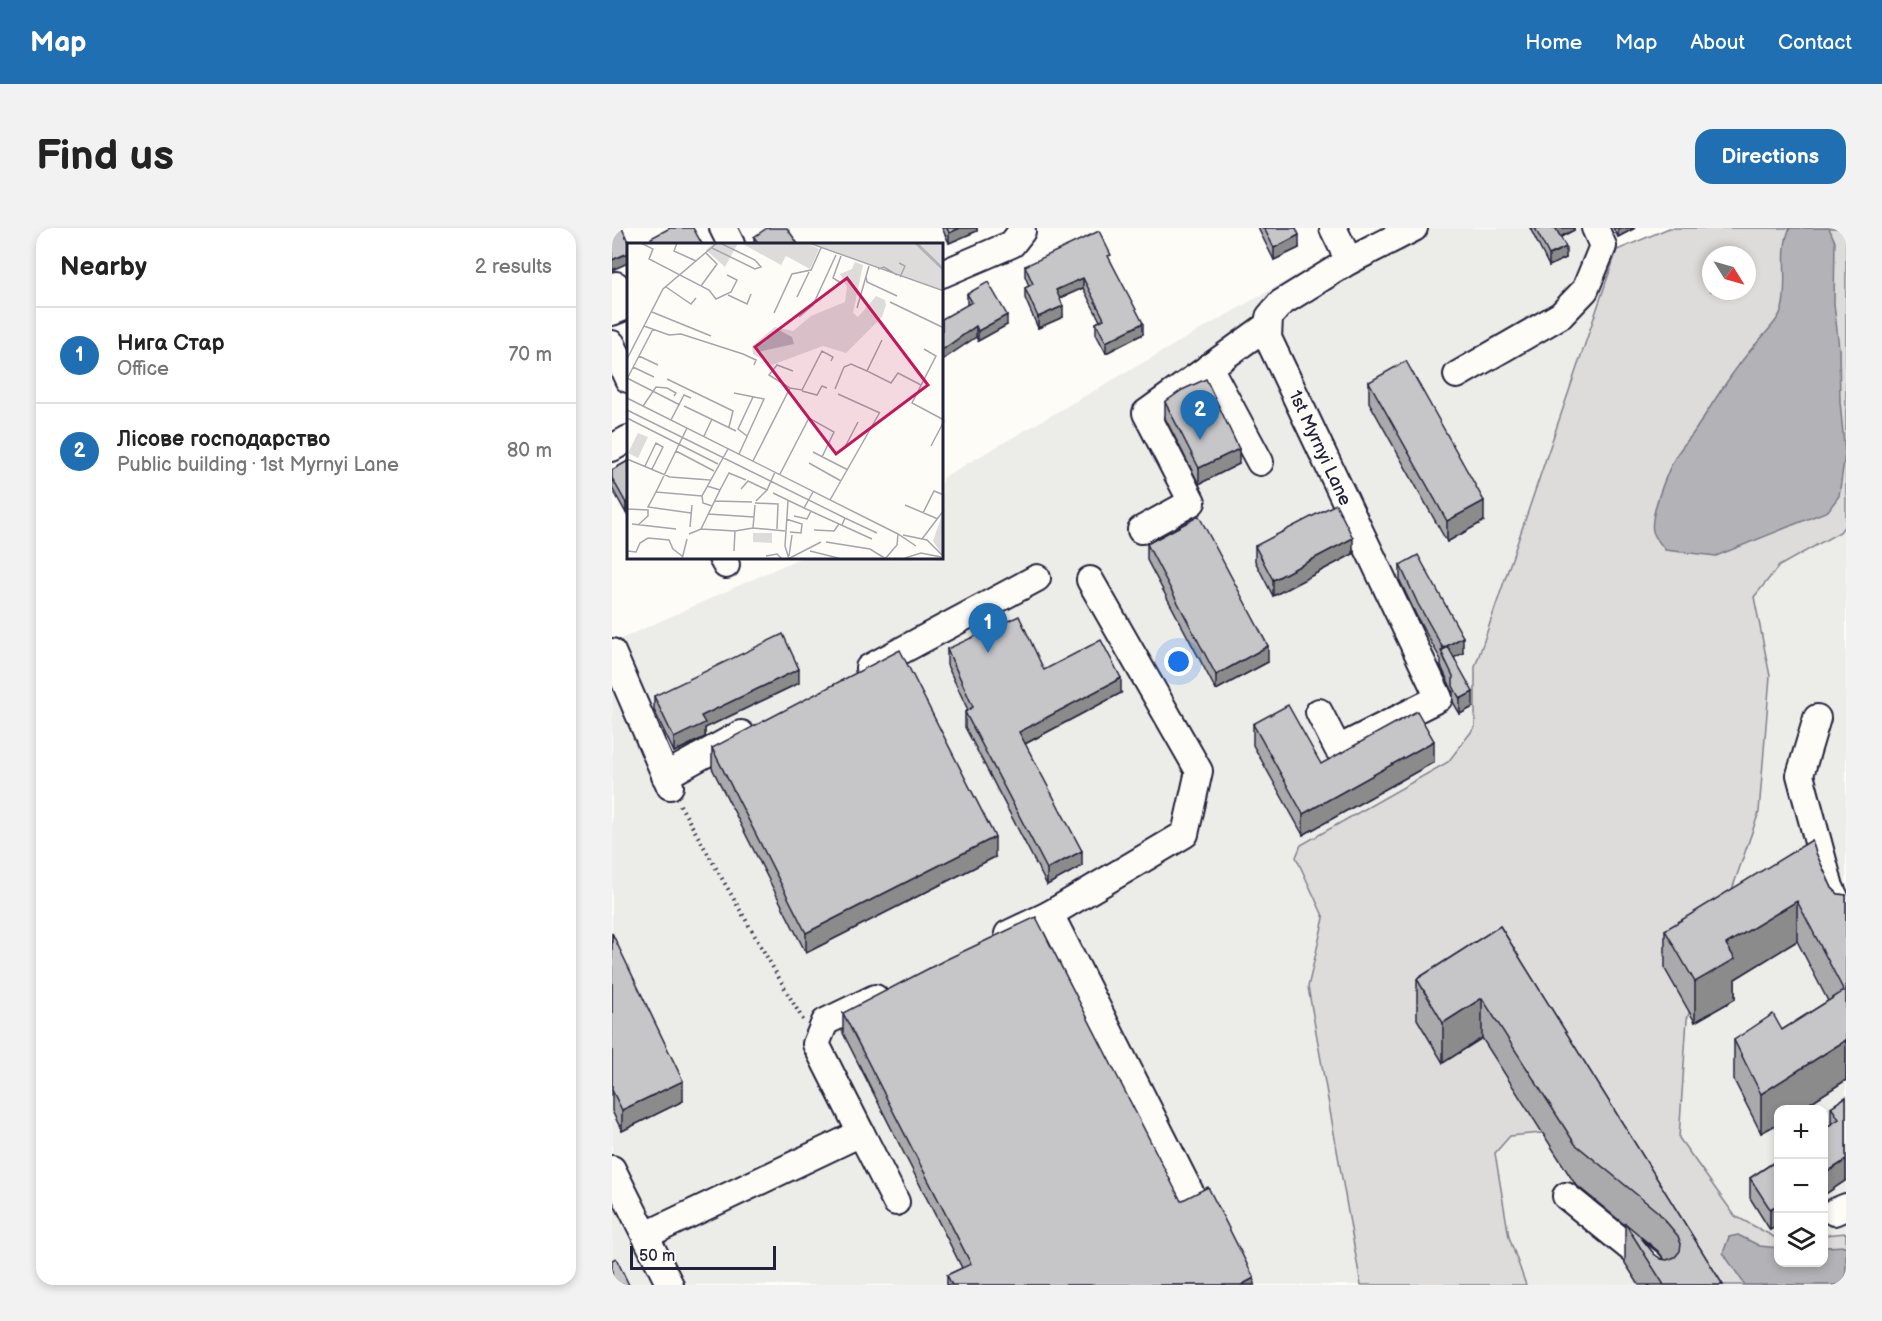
<!DOCTYPE html>
<html lang="en">
<head>
<meta charset="utf-8">
<style>
	:root { --surface:#fff; --page:#f2f2f2; --text:#222; --muted:#767676; --line:#e0e0e0; --accent:#1f6fb2 }
	body { margin:0; font-family:"Balsamiq Sans",sans-serif; background:var(--page); color:var(--text) }
	.controls { position:absolute; right:18px; bottom:18px; display:grid; overflow:hidden; border-radius:12px; box-shadow:0 3px 9px #0003 }
	.controls button { width:54px; height:54px; display:grid; place-items:center; padding:0; border:0; border-bottom:2px solid var(--line); background:var(--surface); color:var(--text); font:30px sans-serif }
	.compass { position:absolute; left:1090px; top:18px; width:54px; height:54px; border-radius:50%; background:var(--surface); box-shadow:0 3px 9px #0003; rotate:127deg }
	.scale { position:absolute; left:18px; bottom:15px; width:146px; box-sizing:border-box; padding-left:6px; border:3px solid #22223b; border-top:0; font-size:16px; line-height:21px; white-space:nowrap; color:#22223b; -webkit-text-stroke:4px #fdfcf7; paint-order:stroke }
	.you { position:absolute; left:567px; top:434px; width:21px; height:21px; margin:-15px; border:4px solid #fff; border-radius:50%; background:#1a73e8; box-shadow:0 0 0 9px #1a73e833 }
	.badge { display:grid; place-items:center; width:39px; height:39px; border-radius:50%; background:var(--accent); color:#fff; font-size:20px; font-weight:700 }
	.pin { position:absolute; translate:-50% -50px; filter:drop-shadow(0 2px 3px #0008) }
	.pin::after { content:''; position:absolute; top:32px; width:21px; height:18px; background:inherit; clip-path:polygon(0 0,100% 0,50% 100%) }
	.list { margin:0; padding:0; list-style:none }
	h2 { display:flex; justify-content:space-between; align-items:center; height:78px; margin:0; padding:0 24px; font-size:26px }
	h2 small { font-size:20px; font-weight:400; color:var(--muted) }
	.list li { display:grid; grid-template-columns:39px 1fr auto; gap:18px; align-items:center; box-sizing:border-box; height:96px; padding:0 24px; border-top:2px solid var(--line) }
	.list b { display:block; font-size:22px; white-space:nowrap }
	.list p { margin:0; font-size:20px; white-space:nowrap; color:var(--muted) }
	.list em { font-size:20px; font-style:normal; color:var(--muted) }
	.icon { flex:none; width:33px; height:33px; fill:none; stroke:currentColor; stroke-width:2; stroke-linecap:round; stroke-linejoin:round }
	.map { position:relative; flex:none; width:1234px; height:1057px; overflow:hidden; border-radius:18px }
	header { display:flex; align-items:center; gap:36px; box-sizing:border-box; height:84px; padding:0 30px; background:var(--accent); color:#fff }
	header strong { font-size:28px }
	nav { display:flex; gap:33px; margin-inline-start:auto; font-size:21px }
	.intro { display:flex; align-items:center; justify-content:space-between; box-sizing:border-box; height:144px; padding:0 36px }
	h1 { margin:0; font-size:42px }
	.button { padding:15px 27px; border-radius:18px; background:var(--accent); color:#fff; font-size:21px; font-weight:700 }
	main { display:flex; gap:36px; padding:0 36px }
	aside { flex:1; background:var(--surface); border-radius:18px; box-shadow:0 3px 9px #0003 }
	.map>svg:first-child { display:block }
	.built { fill:#ecece9 }
	.green { fill:#dddcdb; stroke:#807f8b; stroke-width:1.5; fill-rule:evenodd }
	.water { fill:#b2b2b7; stroke:#787885; stroke-width:1.5 }
	.lines { fill:none; stroke-linecap:round; stroke-linejoin:round }
	.minor-casing { stroke:#22223b; stroke-width:30 }
	.path { stroke:#22223b; stroke-width:4; stroke-dasharray:1.5 4.5; stroke-linecap:butt }
	.minor { stroke:#fdfcf7; stroke-width:26 }
	.wall { fill:#aaaaac; stroke:#22223b; stroke-width:1.5; fill-rule:evenodd }
	.shaded-wall { fill:#8b8b8c; stroke:#22223b; stroke-width:1.5 }
	.building { fill:#c6c6c8; stroke:#22223b; stroke-width:1.5 }
	.labels { text-anchor:middle; dominant-baseline:central; stroke-width:4.5; stroke-linejoin:round; paint-order:stroke }
	.street-label { font-size:18px; fill:#22223b; stroke:#fdfcf7 }
	.inset-river { fill:none; stroke:#b2b2b7; stroke-width:3 }
	.inset-road { fill:none; stroke:#a5a5ac; stroke-width:1.5 }
	.view { fill:#c2185b; fill-opacity:0.15; stroke:#c2185b; stroke-width:3 }
	.inset-edge { fill:none; stroke:#22223b; stroke-width:3 }
</style>
</head>
<body>
<header>
<strong>Map</strong>
<nav><a>Home</a><a>Map</a><a>About</a><a>Contact</a></nav>
</header>
<div class="intro"><h1>Find us</h1><a class="button">Directions</a></div>
<main>
<aside>
<h2>Nearby<small>2 results</small></h2>
<ul class="list">
<li><span class="badge">1</span><div><b>Нига Стар</b><p>Office</p></div><em>70 m</em></li>
<li><span class="badge">2</span><div><b>Лісове господарство</b><p>Public building · 1st Myrnyi Lane</p></div><em>80 m</em></li>
</ul>
</aside>
<div class="map">
<svg width="1234" height="1057" viewBox="0 0 1234 1057">
	<rect width="100%" height="100%" fill="#fdfcf7"/>
	<filter id="ink" filterUnits="userSpaceOnUse"><feTurbulence type="fractalNoise" baseFrequency=".0167" numOctaves="2"/><feDisplacementMap in="SourceGraphic" scale="12" xChannelSelector="R" yChannelSelector="G"/><feConvolveMatrix kernelMatrix="1 2 1 2 8 2 1 2 1" color-interpolation-filters="sRGB"/></filter>
	<g filter="url(#ink)">
		<g class="built">
			<path d="M766,0h226l13,22 -142,417v60l-27,35 -147,82 -5,13 28,61 -16,69 53,298h-749v-642l188,-85h142v-80z"/>
			<path d="M1234,296v709l-22,2v-125h-46v129l-43,-23 -56,-78 8,-119 72,-207 11,-136 -16,-79 25,-31 61,-34z"/>
			<path d="M940,904l148,153h-174l-17,-48 -14,-85 15,-16z"/>
		</g>
		<path class="green" d="M1057,0h177v296l-6,8 -61,34 -25,31 16,79 -11,136 -72,207 -8,119 56,78 43,23v23h46v-27l22,-2v52h-146l-148,-153 -42,4 -15,17 14,84 17,48h-165l-53,-298 16,-69 -28,-61 5,-12 147,-83 27,-35v-60l142,-417zM1099,27h36v36h-36z"/>
		<g class="water">
			<path d="M1178,0h39l6,14 -1,61 5,45 1,54 5,52 -6,42 -11,15 -112,45 -51,-6c-3,-5 -11,-13 -12,-19 -4,-16 17,-68 27,-81 5,-7 10,-12 14,-18 18,-27 34,-55 55,-80 9,-12 28,-28 33,-43 7,-25 -3,-60 8,-81z"/>
			<path d="M1126,1007l22,11 18,2v14h46v-15l22,-1v39h-101l-22,-32 6,-16z"/>
		</g>
		<g class="lines">
			<g class="minor-casing">
				<g id="minor">
					<path d="M111,0l8,16"/>
					<path d="M737,33l65,-33"/>
					<path d="M330,46l70,-30 10,-13 -1,-3"/>
					<path d="M0,84l15,-6 -11,-21"/>
					<path d="M0,116l16,35"/>
					<path d="M597,139l51,95"/>
					<path d="M845,147l104,-60 24,-25 18,-44 -8,-18"/>
					<path d="M0,220l16,-9"/>
					<path d="M529,302l51,-28 -46,-89 122,-88"/>
					<path d="M110,330l4,7"/>
					<path d="M0,424l58,134"/>
					<path d="M257,440l168,-90"/>
					<path d="M707,484l19,37 101,-51 -171,-360 1,-21 12,-14 68,-42 -16,-33"/>
					<path d="M1205,490l-17,57 30,112 16,34"/>
					<path d="M53,548l76,-42"/>
					<path d="M438,686l135,-80 14,-63 -109,-191"/>
					<path d="M396,706l42,-20 141,280"/>
					<path d="M249,905l35,69"/>
					<path d="M0,941l58,116"/>
					<path d="M954,968l83,67 17,22"/>
					<path d="M1222,984l12,-5"/>
					<path d="M34,1007l215,-102 -45,-89 9,-22 50,-24"/>
				</g>
			</g>
			<path class="path" d="M68,577l123,215"/>
			<use href="#minor" class="minor"/>
		</g>
		<g class="wall">
			<path d="M330,0h35v3l-28,12z"/>
			<path d="M646,0h38l3,20 -25,12z"/>
			<path d="M918,0h44v2l-13,7 5,21 -17,8z"/>
			<path d="M1001,0h22l-17,9z"/>
			<path d="M142,9l44,7h-44z"/>
			<path d="M499,34l32,72 -37,19 -10,-19v-11l4,-2 -17,-33 -23,10 3,19 -25,11 -13,-30v-10l4,-2 -4,-10v-10z"/>
			<path d="M355,66l40,31 -29,16 -2,-4 -9,-33z"/>
			<path d="M757,154l115,139 -37,21 -78,-140z"/>
			<path d="M553,174l74,62 -40,20 -34,-66z"/>
			<path d="M16,233l-2,52 -14,-25v-18z"/>
			<path d="M535,316l121,118 -52,28 -69,-130z"/>
			<path d="M643,318l98,8 -80,42 -18,-35z"/>
			<path d="M788,337l63,88 -9,4 19,50 -13,7 -7,-12v-10l-12,-26v-6l-23,-41 -18,-38z"/>
			<path d="M335,421l97,21 77,23 -96,51 57,122 -35,19 -82,-158v-15l3,-2 -21,-45z"/>
			<path d="M187,455l-94,45v9l-31,15 -20,-42v-14z"/>
			<path d="M641,496l68,40 113,-2 -131,73 -50,-90z"/>
			<path d="M100,520l283,109 -189,96 -94,-185z"/>
			<path d="M1204,625l16,35 6,6 8,1v185l-47,30h-20v13l-18,10 -27,-53v-40l48,-10 46,-29 -31,-60 -62,38v20l-40,23 -30,-53v-39z"/>
			<path d="M888,698l223,359h-84l-14,-22v-38l-50,-41 -93,-146 -39,25 -26,-44v-40zM1029,1009l17,14 7,9 -4,-1 -7,-5z"/>
			<path d="M0,705l71,168 -61,30 -10,-20z"/>
			<path d="M231,785l338,188 73,84h-307v-10l15,-7 -119,-235z"/>
			<path d="M1234,869v83l-22,15v-66l7,-5v-17z"/>
			<path d="M1167,931v65l-9,6 -20,-32v-20z"/>
		</g>
		<g class="shaded-wall">
			<path d="M348,0h17v3l-28,12v-10z"/>
			<path d="M945,0h17v2l-18,9v-10z"/>
			<path d="M1010,0h13l-17,9v-7z"/>
			<path d="M687,7v13l-25,12v-12z"/>
			<path d="M954,19v11l-17,8v-11z"/>
			<path d="M16,25v10l-16,7v-10z"/>
			<path d="M471,50v10l-27,12v-10z"/>
			<path d="M451,78v11l-25,11v-11z"/>
			<path d="M395,87v10l-29,16v-10z"/>
			<path d="M531,95v11l-37,19v-11z"/>
			<path d="M364,98v11l-34,23v-10z"/>
			<path d="M627,221v15l-40,20v-16z"/>
			<path d="M16,273v11l-2,1v-10z"/>
			<path d="M872,273v20l-37,21v-21z"/>
			<path d="M741,310v16l-80,42v-16z"/>
			<path d="M851,409v16l-17,9 -3,-7v-7z"/>
			<path d="M656,418v16l-52,28v-15z"/>
			<path d="M187,441v14l-94,45v9l-31,15v-14l27,-22z"/>
			<path d="M509,450v15l-102,54v-15z"/>
			<path d="M861,464v15l-13,7v-15z"/>
			<path d="M822,513v21l-131,73v-21z"/>
			<path d="M383,609v20l-189,96v-20z"/>
			<path d="M470,623v15l-35,19v-16z"/>
			<path d="M1185,673v40l-62,38v20l-40,23v-40l31,-38z"/>
			<path d="M870,770v40l-39,25v-40z"/>
			<path d="M1234,812v40l-47,30h-20v13l-18,10v-39z"/>
			<path d="M71,853v20l-61,30v-21z"/>
			<path d="M1234,932v20l-22,15v-21z"/>
			<path d="M1167,976v20l-9,6v-21z"/>
			<path d="M642,1050v7h-13z"/>
		</g>
		<g class="building">
			<path d="M0,0h10l7,16 -1,9 -16,7z"/>
			<path d="M58,0h23l9,16h-48l-3,-6z"/>
			<path d="M155,0h20l11,16h-39l-5,-7z"/>
			<path d="M335,0h13l-11,5z"/>
			<path d="M652,0h32l3,7 -25,13z"/>
			<path d="M923,0h22l-1,1 10,18 -17,8z"/>
			<path d="M487,3l12,24 -3,1 35,67 -37,19 -10,-19 8,-4 -21,-41 -27,12 7,16 -25,11 -13,-29 8,-4 -8,-18z"/>
			<path d="M376,54l19,33 -29,16 -2,-5 -34,24v-31l30,-17 -5,-8z"/>
			<path d="M794,133l78,140 -37,20 -78,-139z"/>
			<path d="M594,151l33,70 -40,19 -34,-66 17,-12z"/>
			<path d="M16,233v40l-2,2 -14,-25v-8z"/>
			<path d="M724,276l17,34 -80,42 -18,-34z"/>
			<path d="M587,288l69,130 -52,29 -69,-131z"/>
			<path d="M806,327l45,82 -20,11 -25,-44 -18,-39z"/>
			<path d="M407,388l25,54 57,-30 20,38 -102,54 63,119 -35,18 -82,-157 8,-5 -26,-58z"/>
			<path d="M171,406l16,35 -98,47 4,7 -31,15 -20,-42z"/>
			<path d="M836,419l25,45 -13,7 -7,-13v-10l-12,-25z"/>
			<path d="M288,422l95,187 -189,96 -94,-185z"/>
			<path d="M676,477l33,59 96,-53 17,30 -131,73 -50,-90z"/>
			<path d="M1200,612l4,13 16,35 6,6 8,1v145l-85,54 -27,-54 39,-26 9,16 62,-39 -47,-90 -71,43 9,15 -40,23 -30,-52z"/>
			<path d="M424,689l145,284 27,-14 46,91 -13,7h-289l-5,-10 24,-11 -128,-251 102,-53z"/>
			<path d="M888,698l223,359h-59l-39,-62 13,11 16,20 7,5 6,1 8,-3 5,-6 1,-7 -3,-8 -20,-24 -83,-68 -93,-146 -39,25 -26,-44z"/>
			<path d="M0,705l71,148 -61,29 -10,-20z"/>
			<path d="M1234,869v63l-22,14v-45l15,-10 -8,-12z"/>
			<path d="M1167,931v45l-9,5 -20,-31z"/>
			<path d="M4,1030l13,27h-17v-25z"/>
		</g>
	</g>
	<g class="labels">
		<g class="street-label">
			<text transform="translate(708 220) rotate(65)">1st Myrnyi Lane</text>
		</g>
	</g>
	<g transform="translate(15 15)">
		<rect width="316" height="316" fill="#fdfcf7"/>
		<path d="M87,0h24l-13,24 -19,-17zM114,0h66l12,6 -9,20 -24,-13 -5,9zM184,0h132v47zM228,19l8,3 -10,48 5,4 18,-21 9,4 1,5 -4,12 -36,36 -23,-7 -51,19 -19,-11 -1,-8 23,-19 18,4 18,-15 34,-14 2,-15 -7,-13 12,-5zM11,190l10,4 -10,21 -10,-5zM316,269v44l-10,-15zM126,290h19v10l-19,-1z" fill="#dddcdb"/>
		<path d="M152,87l13,7 2,7 -36,8 -1,-5z" fill="#b2b2b7"/>
		<path class="inset-river" d="M289,0l27,26"/>
		<path class="inset-road" d="M14,0l12,6 -4,10 60,31 7,9 15,-7 6,-12 -10,-5M50,0l-3,8 22,10M182,0l135,48M85,5l43,21 6,-2 -6,-7 -35,-17M214,13l-8,22 8,5M272,20l6,3 -5,11M251,26l6,-2 13,8M239,33l1,6 30,14M74,43l16,-22 -11,-11M39,44l25,17 5,-6M101,52l19,9 4,-10M170,54l13,-27M263,59l54,26M230,65l12,-42M25,69l59,24M147,70l18,-39 19,-4 10,-22M172,74l14,-12 23,-50M17,83l25,9 12,-1 62,20 13,6 -2,5M255,97l-15,31 24,12 7,-10 23,12M297,106l12,7 -24,47 32,17M12,113l19,9M0,116l36,-70 54,-46M6,124l21,10M0,135l53,27M0,136l26,-50M40,136l66,32 -4,16M163,145l-21,-13 8,-10 16,6M208,146l9,-22 7,-3 16,7M175,148l15,4 5,-9 5,2M107,150l30,6 -25,55M211,151l42,19M0,155l271,136 18,12M16,163l13,-19 11,1 9,5 -2,3M57,163l52,25M0,167l218,108M0,175l91,46M44,177l13,-25 7,3M77,193l8,-17M120,193l-9,-7 15,-32M304,203l13,-25M217,206l14,-27M49,208l38,20M186,209l35,18M0,216l43,18 40,3M126,218l37,-73 12,2 20,-39 11,6 -2,4M182,220l32,18M18,223l11,-23 7,4 -11,22M153,231l29,-56 25,14 -12,25M114,246l7,-8 19,9M93,247l9,-17 17,7M29,249l31,-64M146,250l31,15 9,-16M203,257l50,-88M88,258l37,1M129,258l11,-11 8,-18M161,258l-3,45 4,13M128,260l23,1 -1,25M128,262l-2,23 32,3M278,262l33,14M85,263l-9,-3 -1,-7 26,-47M177,265l68,31M0,266l21,1v6l-10,9M64,270l-43,-6 8,-15 46,4M296,270l11,-22 10,4M81,271l46,3M167,273l13,3 4,-8M159,276l16,5 -1,9 -11,-1M5,281l44,5M215,282l3,-7 32,15M63,284l2,-22M74,286l19,-39 -13,-4M187,287l20,1 5,-7M108,288l18,-3M62,291l12,-5 34,2 -1,20M276,292l24,5 17,17M295,296l22,-29M199,299l44,7 16,10M0,308l9,1 4,-9 8,-5 21,2 4,9 9,7M183,308l32,8M139,313l11,-2 5,5M162,313l3,-21M278,315l16,-5 20,4M55,316l5,-20M161,316l33,-17M258,316l12,-14 1,-11"/>
		<path class="view" d="M220,35l81,107 -92,69 -81,-107z"/>
		<rect width="316" height="316" class="inset-edge"/>
	</g>
</svg>
<div class="controls">
<button>+</button>
<button>−</button>
<button><svg class="icon" aria-label="layers" viewBox="0 0 24 24"><path d="M12 4l9 5-9 5-9-5zM3 14l9 5 9-5"/></svg></button>
</div>
<svg class="compass" viewBox="-18 -18 36 36"><path d="M0-13l5 13h-10z" fill="#e53935"/><path d="M0 13l5-13h-10z" fill="#767676"/></svg>
<div class="scale">50 m</div>
<div class="you"></div>
<div class="pin badge" style="left:376px;top:425px">1</div>
<div class="pin badge" style="left:588px;top:212px">2</div>
</div>
</main>
</body>
</html>
